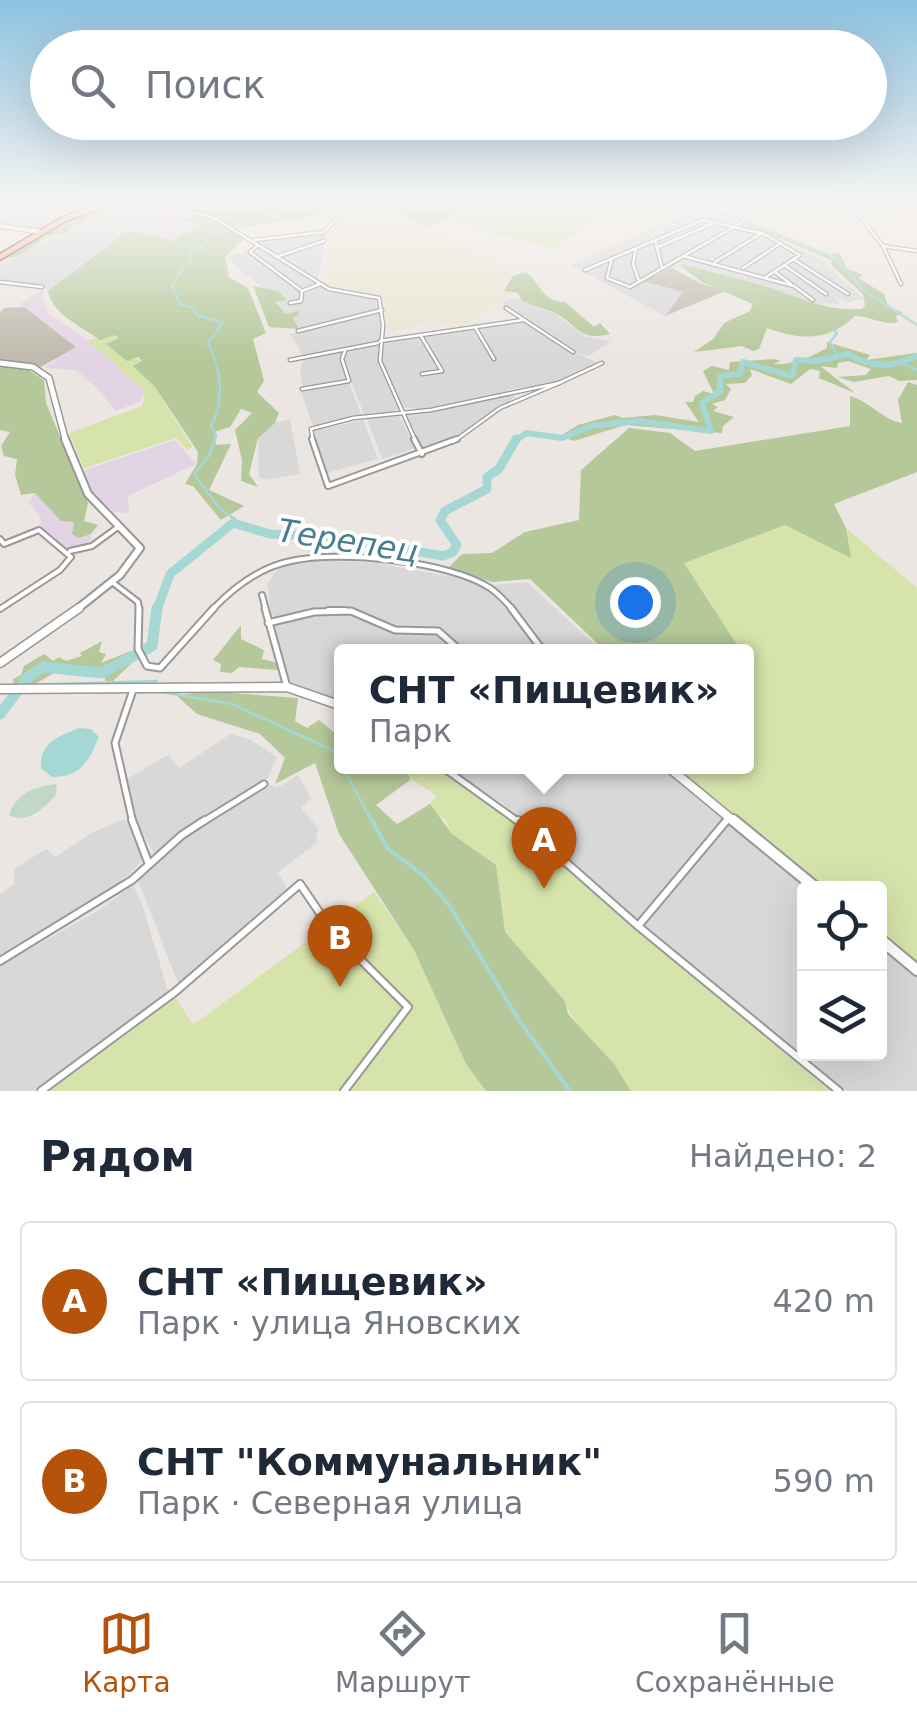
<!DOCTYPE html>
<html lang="ru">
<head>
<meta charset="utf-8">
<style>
	:root { --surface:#fff; --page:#f2f2f3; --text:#1f2937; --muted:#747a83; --line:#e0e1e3; --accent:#b45309 }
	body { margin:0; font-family:"DejaVu Sans",sans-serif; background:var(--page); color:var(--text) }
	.controls { position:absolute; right:30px; bottom:30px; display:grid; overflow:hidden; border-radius:10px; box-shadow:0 10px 40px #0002 }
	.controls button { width:90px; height:90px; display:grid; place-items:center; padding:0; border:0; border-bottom:2px solid var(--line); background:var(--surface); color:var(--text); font:50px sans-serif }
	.you { position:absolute; left:635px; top:602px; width:35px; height:35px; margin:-25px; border:8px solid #fff; border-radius:50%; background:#1a73e8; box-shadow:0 0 0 15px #1a73e833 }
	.badge { display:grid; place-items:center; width:65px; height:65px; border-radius:50%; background:var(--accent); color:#fff; font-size:32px; font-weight:700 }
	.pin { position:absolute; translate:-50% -82px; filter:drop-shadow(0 2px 5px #0008) }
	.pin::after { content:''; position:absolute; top:52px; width:35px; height:30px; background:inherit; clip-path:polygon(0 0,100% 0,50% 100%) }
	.popup { position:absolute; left:334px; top:644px; width:420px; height:130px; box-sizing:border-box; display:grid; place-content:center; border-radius:10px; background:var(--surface); filter:drop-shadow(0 2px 8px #0005); font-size:32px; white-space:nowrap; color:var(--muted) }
	.popup b { font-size:38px; color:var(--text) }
	.popup::after { content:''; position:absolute; left:50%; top:100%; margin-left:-20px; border:20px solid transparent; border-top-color:var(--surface) }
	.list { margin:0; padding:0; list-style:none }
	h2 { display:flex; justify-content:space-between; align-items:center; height:130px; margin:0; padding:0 40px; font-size:42px }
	h2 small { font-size:32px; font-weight:400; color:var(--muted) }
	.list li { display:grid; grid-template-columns:65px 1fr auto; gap:30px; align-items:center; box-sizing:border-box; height:160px; margin:0 20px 20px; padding:0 20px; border:2px solid var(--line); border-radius:10px }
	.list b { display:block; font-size:38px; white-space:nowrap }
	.list p { margin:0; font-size:32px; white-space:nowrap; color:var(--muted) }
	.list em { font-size:32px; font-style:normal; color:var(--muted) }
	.icon { flex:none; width:55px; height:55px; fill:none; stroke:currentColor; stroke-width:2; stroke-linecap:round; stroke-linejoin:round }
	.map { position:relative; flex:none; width:917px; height:1091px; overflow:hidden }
	.search { position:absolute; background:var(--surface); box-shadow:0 10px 40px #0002; left:30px; right:30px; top:30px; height:110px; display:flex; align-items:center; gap:25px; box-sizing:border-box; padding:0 35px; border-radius:55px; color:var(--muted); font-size:38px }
	.sheet { height:490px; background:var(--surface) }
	nav { display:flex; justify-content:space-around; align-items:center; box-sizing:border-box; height:140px; border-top:2px solid var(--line); background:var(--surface); font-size:28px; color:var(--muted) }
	nav a { display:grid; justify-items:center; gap:5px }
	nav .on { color:var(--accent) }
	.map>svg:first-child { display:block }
	.residential { fill:#d9d8d9 }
	.industrial { fill:#e3d4e5 }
	.construction { fill:#c0bbae }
	.farmland { fill:#eae4ce }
	.grass { fill:#d6e3ab }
	.forest { fill:#b4c899 }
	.wetland { fill:#c0d9c6 }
	.water { fill:#a5d7d4 }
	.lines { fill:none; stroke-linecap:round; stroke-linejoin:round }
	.stream-far1 { stroke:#a5d7d4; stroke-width:2.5 }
	.stream { stroke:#a5d7d4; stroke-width:4 }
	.river-far2 { stroke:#a5d7d4; stroke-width:6 }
	.river-far1 { stroke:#a5d7d4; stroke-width:9 }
	.river { stroke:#a5d7d4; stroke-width:11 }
	.minor-far3-casing { stroke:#989898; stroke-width:5 }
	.minor-far2-casing { stroke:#989898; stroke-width:8 }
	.minor-far1-casing { stroke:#989898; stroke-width:9 }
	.minor-casing { stroke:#989898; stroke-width:10 }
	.tertiary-far4-casing { stroke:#989898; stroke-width:6 }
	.tertiary-far3-casing { stroke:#989898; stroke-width:8 }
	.tertiary-far2-casing { stroke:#989898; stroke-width:10 }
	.tertiary-far1-casing { stroke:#989898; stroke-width:11 }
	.tertiary-casing { stroke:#989898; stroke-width:14 }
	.primary-casing { stroke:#873c0c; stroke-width:8 }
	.minor-far3 { stroke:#fff; stroke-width:2.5 }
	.minor-far2 { stroke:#fff; stroke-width:4 }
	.minor-far1 { stroke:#fff; stroke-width:5 }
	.minor { stroke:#fff; stroke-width:6 }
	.tertiary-far4 { stroke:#fff; stroke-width:4 }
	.tertiary-far3 { stroke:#fff; stroke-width:5 }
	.tertiary-far2 { stroke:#fff; stroke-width:6 }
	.tertiary-far1 { stroke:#fff; stroke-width:8 }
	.tertiary { stroke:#fff; stroke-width:10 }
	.primary { stroke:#f4b79f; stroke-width:5 }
	.labels { text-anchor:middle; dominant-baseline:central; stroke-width:8; stroke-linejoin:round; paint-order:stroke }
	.water-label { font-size:32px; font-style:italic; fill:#477d8c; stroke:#fff }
</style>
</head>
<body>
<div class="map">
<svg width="917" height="1091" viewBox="0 0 917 1091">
	<rect width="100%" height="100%" fill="#ece6e2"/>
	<g class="residential">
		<path d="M0,203h37l23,5 -18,11 11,3 -14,8 -39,-5z"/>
		<path d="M127,203h35l24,7 -77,33 -61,48 -4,-5 -44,-5v-17l7,-4z"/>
		<path d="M702,207l36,9 -5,5 20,5 67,34 44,39 -16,3 -13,-5 4,7 -36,-1 -23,-12 -97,-27 -39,17 40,11 -19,24 -95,-51z"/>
		<path d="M312,231l15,2 -9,46 -60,-36z"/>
		<path d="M258,246l60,40 57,12 3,12 -78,19 -7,-12 8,-3 -3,-3 -12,3 -11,-12 13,-2 -10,-9 -13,-1 -15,-13h-4l-18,-21 19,-5 53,40 -48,-39z"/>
		<path d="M514,298l38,14 33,24 26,5 -22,15 -15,-4 24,11 -41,19 -50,8 8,7 -34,27 -57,29 -22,-39 26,-4 -27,-3 -21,-46 2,-19 38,-5 21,33 -18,-33 51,-8 21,31 -18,-32 46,-7 46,30 -68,-48z"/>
		<path d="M380,312l-1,29 -6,4 6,-1 -1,20 21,45 -10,5h9l18,34 -34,11 -15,-40 20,-4 -22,2 -22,-57 5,-9 17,-5 -44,9 20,-3 6,29 -44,6 -3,-14 4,-16 -14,-23z"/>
		<path d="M349,383l13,34 -49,9 -12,-35z"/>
		<path d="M290,419l10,55 -35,6 -6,-3 -1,-40 17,-14z"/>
		<path d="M363,420l15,39 -51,14 -14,-42z"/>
		<path d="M309,560l68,3 92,17 19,8 53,63h-76l-10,-12 -18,-12h-49l-30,-17h-43l-43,11 -5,-37 10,-14 14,-7z"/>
		<path d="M527,582l66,61 7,8h-53l-55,-66z"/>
		<path d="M356,613l37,18 46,-1 21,21 -118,1 -1,50 -50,-20 -5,-7 -13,-49 5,-5 38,-7z"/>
		<path d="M230,734l19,5 28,18 -9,21 -114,76 -15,-28 -12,-47 41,-24 11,13z"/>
		<path d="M447,767h216l149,121h-8v166h76v-111l37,30v118h-70l-204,-166 -142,-123z"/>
		<path d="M298,775l13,23 -10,10 17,20 -2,15 -38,29 9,16 -108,98 -41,-106 10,-14 50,-37 73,-44 6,3z"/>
		<path d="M125,819l18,40 -11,13 -44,33 -88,50v-61l14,-10v-15l32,-20 9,8 38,-25z"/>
		<path d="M133,885l9,19 27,90 -135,97h-34v-125l99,-56z"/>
	</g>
	<g class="industrial">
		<path d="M167,209l31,5 -13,5 17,4 -29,18 -36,-9 33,-18 -6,-3z"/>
		<path d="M41,290l4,1 -3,5 6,17 39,27 58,50 -5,12 -25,9 -17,-22 -22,-19 -32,-2 31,-21 -55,-43z"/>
		<path d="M175,440l21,24 -68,32 1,17 -15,-1 -21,-17 -8,-25z"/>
		<path d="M35,493l26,27 13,2 5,16 12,-4v6l-9,8 -16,1 -24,-18 -2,-15 -11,-13z"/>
	</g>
	<g class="construction">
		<path d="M672,268l28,15 26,8 -61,25 18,-24 -40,-11z"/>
		<path d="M24,307l52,40 -35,20 -41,-7v-48l4,-4z"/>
	</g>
	<path class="farmland" d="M371,209l20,2 97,47 23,16 -8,15 8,5 -54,36 -24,-10 -44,13 -7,-36 -57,-14 6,-58 18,-14z"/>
	<g class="grass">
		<path d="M542,203h34l34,8 -57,38 -104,-28 27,-15 40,12z"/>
		<path d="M114,335l6,4 -13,6 36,17 -9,3 21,22 37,60 -4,3 -12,-12 -92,30 -15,-35 73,-27 3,-15 -58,-51z"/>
		<path d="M785,525l65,32 -4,-29 71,60v376l-37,-31v-45h-57l-153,-121 76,-1v-114h-141l-6,-7h137l-52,-82z"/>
		<path d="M393,767h42l67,44 114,102 214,178h-199c-16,-26 -61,-67 -66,-90l-60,-69 -9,-67 -44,-31 -7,-15 -20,-11 12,-12z"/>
		<path d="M374,892l40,58 52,114 20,27h-436l126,-93 17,27z"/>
	</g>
	<g class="forest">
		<path d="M129,203l-14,10 -11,-1 -35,17 -3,6c-22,-7 -39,27 -61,22 40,-21 76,-54 124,-54z"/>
		<path d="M168,203h175l-24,13 -82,12 6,12 -18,17 4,20 19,11 18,45 -13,6 11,42 -7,11 22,21 -4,10 -17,15 -9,36 9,13 -17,-6 1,-21 -7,-30 17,-17 -11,-4 -11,18 -16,5 2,13 15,-1 -22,46 35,16 -23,14 -28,-34 -8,-2 12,-20 1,-12 -43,-65 -22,-21 9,-5 -4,-4 -11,4 -21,-17 13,-6 -4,-3 -15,5c-18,-13 -48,-26 -52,-49l75,-57 11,-3 39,10 28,-17 -18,-4 16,-8z"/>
		<path d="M381,203h94l-49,25z"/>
		<path d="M747,221l84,34 8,-2 9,16 15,6 -5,3 26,16 4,12 15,7 -7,3 2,6c-16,4 -27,-6 -43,-6 -27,26 -55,24 -88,12l-8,21 -6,2 -11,-5 -48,6 19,-13 11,-16 26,-12 3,-7 -51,-22 -22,-16 3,-2c31,9 63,16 94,26 29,11 53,21 85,19l3,-4 -2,-11 -31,-28 -1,-6 -81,-34 -5,-3z"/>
		<path d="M526,272c16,13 16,30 39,30l29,25 6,-4 10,11c-32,8 -31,-9 -57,-22 -10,-4 -21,-7 -31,-11l-4,-8 -14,-2 9,-15z"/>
		<path d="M253,286l25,5 9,9 -12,2 11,12 12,-3 2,3 -7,4 6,11 -30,-2z"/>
		<path d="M827,342l43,13 -4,5 51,-7v27l-18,1 -10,-5 -35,6 -16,-5 28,-2 5,-6 -23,-8 -10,2 -1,5 -17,-2 35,27 -36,-15 1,-7 -10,-2 -19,15 -41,-15 2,6 -7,8 -19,1 5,5 -6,11 -13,4 6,3 -5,4 21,6 -11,9 -1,7 -97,-8 -51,16 -14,-5 18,-11 37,-10 7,3 33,-3 44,7 -14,-20h8l2,-6 8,-5 11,3 -11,-23 9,-5 17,4 1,-8 45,-3 6,2 -8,3c19,2 40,-8 54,-16z"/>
		<path d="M0,365l27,4 17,11 2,23 42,100 -4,18 14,4 -7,9 -12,4 -7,-4 2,-12 -13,-1 -26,-28 -14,2 -6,-20 2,-16 -13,-3 -3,-10 9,-14 -10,-2z"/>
		<path d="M908,382l9,3v87l-83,32 12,24 5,30 -66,-33 -101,38 53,82h-138l-69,-66 -38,3 -44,-14 14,-14 30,-1 33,-21 54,-12 2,-50 48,-42 41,5 25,18 155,-25v-30c22,7 33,24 52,27l-4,-23z"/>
		<path d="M241,625v14l23,11 -2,9 13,3 3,8 -39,-3 -7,6 -12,-1 1,-8 -8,-4z"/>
		<path d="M102,641l-3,11 7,2 -5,9 30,-12 6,7 -24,23h-8v-5l-51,-3 -19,11 -21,2 -1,-7 8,-4 3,-9 20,-12 9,7 6,-4 7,4 16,-5 -2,-3z"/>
		<path d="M205,691l93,7 -3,23 12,7 12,-8 22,18 1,28 65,3 3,11 -34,25 21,19 33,-20 22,30 44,31 9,67 60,69 3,13 46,50 17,27h-145l-20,-27 -52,-114 -75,-116 -24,-71 -40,21 10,-26 -25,-24 -63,-20 -20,-18z"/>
	</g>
	<path class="wetland" d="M57,784l-1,11c-12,13 -29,30 -47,20 7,-22 27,-29 48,-31z"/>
	<path class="water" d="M79,728l12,1 8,8c-10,24 -18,40 -47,40l-11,-9c-2,-25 18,-32 38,-40z"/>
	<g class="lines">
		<g class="stream-far1">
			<path d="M715,211l25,8"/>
			<path d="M748,222l88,36 26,31 55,36"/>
			<path d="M833,329l4,4 -7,9 6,12"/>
			<path d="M900,362l17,8"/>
			<path d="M234,524l1,-5 -15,-10 -26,-35 15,-18 7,-21 -5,-9c14,-25 10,-57 -3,-83l15,-20 -26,-8 -4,-7 -13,-4 -8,-19 19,-27 -2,-6 14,-6 9,-12 101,-31"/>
			<path d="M24,685l133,-4"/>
			<path d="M162,692l70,12 100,46 9,14"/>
			<path d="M342,766l31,57"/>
		</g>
		<path class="stream" d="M372,820l15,28 36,27 26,30 70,115 51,71"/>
		<path class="river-far2" d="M514,442l12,-9 36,5 29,-12 46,-5 74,10 -9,-28 18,-11v-16l20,-2 3,-12 49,14 4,-16 21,1 31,-7c23,15 45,13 69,2"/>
		<path class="river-far1" d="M157,610l13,-36 63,-51 37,11 64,3 109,19 10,-4 4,-7 -17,-25 5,-9 42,-22v-12l12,-8 17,-30"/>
		<path class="river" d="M0,714l28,-37 15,-10 59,6 50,-27 5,-38"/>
		<g class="minor-far3-casing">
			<g id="minor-far3">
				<path d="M73,203l17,5"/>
				<path d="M164,203l52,16 113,70 50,9 4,27 -3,36 36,81"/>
				<path d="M849,203l34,43 34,5"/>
				<path d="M884,203l33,7"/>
				<path d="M254,240l70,-8 20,-21 35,-8"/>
				<path d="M655,240l7,28"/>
				<path d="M258,245l-8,7 52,39"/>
				<path d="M883,246l18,38"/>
				<path d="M658,247l58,-25"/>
				<path d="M636,248l-3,16 6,17"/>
				<path d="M683,256l111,30 19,14"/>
				<path d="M276,257l48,-16"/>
				<path d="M612,258l-5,20 23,9 116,-67 17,-17"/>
				<path d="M793,259l55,35"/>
				<path d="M715,262l47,-29"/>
				<path d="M784,265l42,29"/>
				<path d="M743,268l38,-25"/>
				<path d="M585,270l118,-50 61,14 36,21 -34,22"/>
				<path d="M775,272l16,12"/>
				<path d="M0,282l42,5"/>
				<path d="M290,303l11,-2 1,-10 18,-7"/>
				<path d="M506,308l67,44"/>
				<path d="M475,327l19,32"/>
				<path d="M298,331l84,-21"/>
				<path d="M421,336l21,35 -20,3"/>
				<path d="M380,341l143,-21"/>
				<path d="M290,360l88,-17"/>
				<path d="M559,383l43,-20"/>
				<path d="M302,389l47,-8 -7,-22 3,-8"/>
				<path d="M313,442l-2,-13 42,-11 78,-8 128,-27"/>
				<path d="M453,442l47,-34 59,-25"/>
			</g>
		</g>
		<g class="minor-far2-casing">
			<g id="minor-far2">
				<path d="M312,439l16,47 129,-47"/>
				<path d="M414,439l8,15"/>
				<path d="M0,539l4,5 35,-14 32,27 -11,13 -60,39"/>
				<path d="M70,551l22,-5 26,-19"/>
				<path d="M112,582l26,20 1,8"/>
				<path d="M262,595l4,15"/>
				<path d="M212,610c21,-22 48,-43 79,-49 48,-11 158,0 199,27 9,6 16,14 23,22"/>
				<path d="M328,610h17"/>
			</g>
		</g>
		<g class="minor-far1-casing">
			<g id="minor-far1">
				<path d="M139,608l-1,41 9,17 13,2 54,-60"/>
				<path d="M265,608l22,79"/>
				<path d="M511,608l33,44"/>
				<path d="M268,623l46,-11 37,-1 44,19 43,1 24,21"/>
				<path d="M441,766l79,57"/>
				<path d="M133,823l-18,-80 19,-56"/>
				<path d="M201,823l63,-39"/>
				<path d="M724,823l4,-4"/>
			</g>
		</g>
		<g class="minor-casing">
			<g id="minor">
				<path d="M132,820l16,42"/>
				<path d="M518,820l120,106 201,165"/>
				<path d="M638,926l89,-106"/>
				<path d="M0,961l132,-81 50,-45 23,-15"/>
				<path d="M41,1091l134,-99 125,-108 32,47 76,76 -64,84"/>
			</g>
		</g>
		<g class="tertiary-far4-casing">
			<path id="tertiary-far4" d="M0,226l42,6"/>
		</g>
		<g class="tertiary-far3-casing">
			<path id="tertiary-far3" d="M0,363l33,4 16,11 17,64"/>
		</g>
		<g class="tertiary-far2-casing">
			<path id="tertiary-far2" d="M65,439l23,55 52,54 -20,27 -44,35"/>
		</g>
		<g class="tertiary-far1-casing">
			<g id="tertiary-far1">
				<path d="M0,663l79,-55"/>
				<path d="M0,689l287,-2 55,19"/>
				<path d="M667,766l69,57"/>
			</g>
		</g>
		<g class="tertiary-casing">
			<g id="tertiary">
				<path d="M733,820l83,68"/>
				<path d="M880,939l37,31"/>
			</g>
		</g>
		<g class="primary-casing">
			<path id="primary" d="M0,257l64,-38 43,-16"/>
		</g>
		<use href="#minor-far3" class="minor-far3"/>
		<use href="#minor-far2" class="minor-far2"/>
		<use href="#minor-far1" class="minor-far1"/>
		<use href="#minor" class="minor"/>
		<use href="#tertiary-far4" class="tertiary-far4"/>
		<use href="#tertiary-far3" class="tertiary-far3"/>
		<use href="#tertiary-far2" class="tertiary-far2"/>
		<use href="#tertiary-far1" class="tertiary-far1"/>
		<use href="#tertiary" class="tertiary"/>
		<use href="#primary" class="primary"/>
	</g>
	<linearGradient id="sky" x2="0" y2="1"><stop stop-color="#8dc2e0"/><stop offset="0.57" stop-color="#f6f4f2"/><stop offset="1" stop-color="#f6f4f2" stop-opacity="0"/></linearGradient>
	<rect width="917" height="356" fill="url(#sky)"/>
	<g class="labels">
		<g class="water-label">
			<text transform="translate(348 541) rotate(9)">Терепец</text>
		</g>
	</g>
</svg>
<div class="controls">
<button><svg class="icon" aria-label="locate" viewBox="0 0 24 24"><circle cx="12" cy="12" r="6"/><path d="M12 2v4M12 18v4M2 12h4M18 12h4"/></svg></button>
<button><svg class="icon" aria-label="layers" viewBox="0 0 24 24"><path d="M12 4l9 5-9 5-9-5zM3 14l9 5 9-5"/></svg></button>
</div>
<div class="you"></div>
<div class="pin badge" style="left:544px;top:889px">A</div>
<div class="popup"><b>СНТ «Пищевик»</b>Парк</div>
<div class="pin badge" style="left:340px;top:987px">B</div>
<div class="search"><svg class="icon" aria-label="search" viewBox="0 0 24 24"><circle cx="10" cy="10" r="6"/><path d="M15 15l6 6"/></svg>Поиск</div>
</div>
<section class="sheet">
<h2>Рядом<small>Найдено: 2</small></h2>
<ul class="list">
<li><span class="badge">A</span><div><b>СНТ «Пищевик»</b><p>Парк · улица Яновских</p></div><em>420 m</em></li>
<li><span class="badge">B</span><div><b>СНТ &quot;Коммунальник&quot;</b><p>Парк · Северная улица</p></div><em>590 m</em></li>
</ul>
</section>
<nav>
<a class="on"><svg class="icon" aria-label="map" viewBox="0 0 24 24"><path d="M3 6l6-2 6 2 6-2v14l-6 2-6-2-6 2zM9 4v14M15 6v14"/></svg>Карта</a>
<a><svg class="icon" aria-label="directions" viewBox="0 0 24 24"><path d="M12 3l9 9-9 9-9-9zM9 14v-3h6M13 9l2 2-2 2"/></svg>Маршрут</a>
<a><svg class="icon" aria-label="saved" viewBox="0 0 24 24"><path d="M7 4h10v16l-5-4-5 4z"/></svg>Сохранённые</a>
</nav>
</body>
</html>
